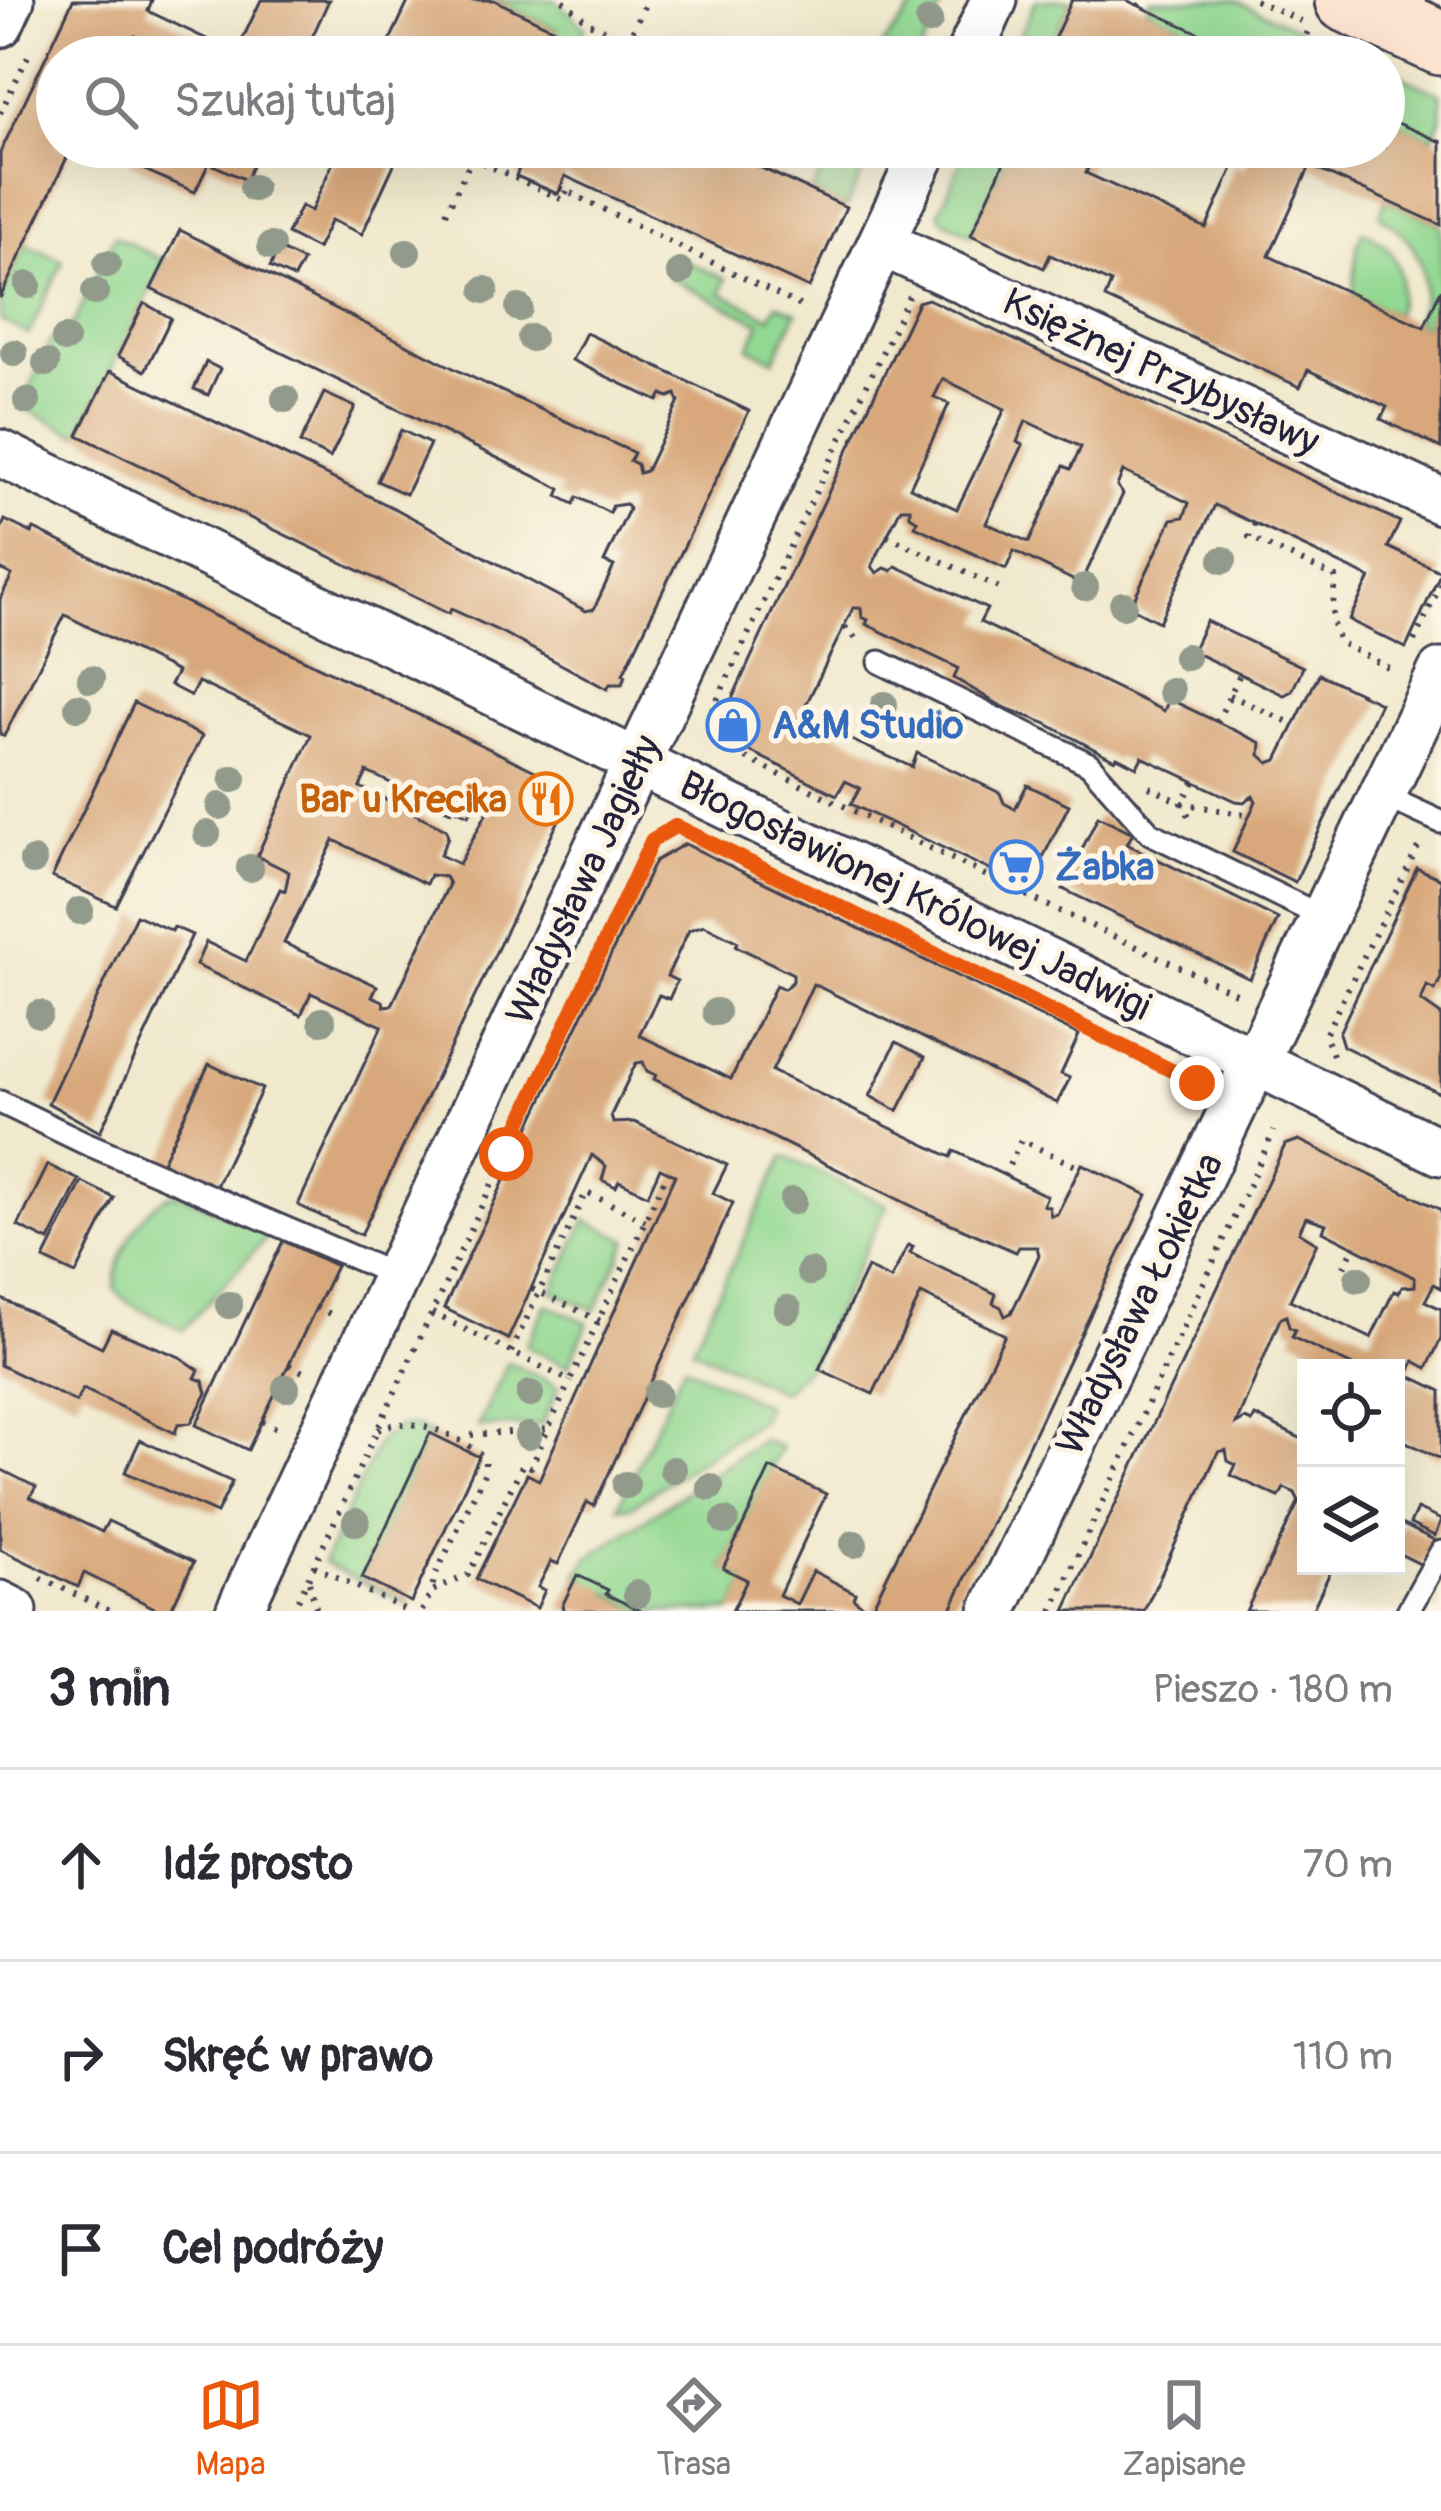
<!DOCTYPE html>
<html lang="pl">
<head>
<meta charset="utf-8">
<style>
	:root { --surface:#fff; --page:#f7f7f7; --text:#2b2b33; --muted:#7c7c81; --line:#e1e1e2; --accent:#ea580c }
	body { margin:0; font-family:Pangolin,sans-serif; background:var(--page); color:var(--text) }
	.controls { position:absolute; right:36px; bottom:36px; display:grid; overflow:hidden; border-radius:0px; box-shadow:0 12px 48px #0002 }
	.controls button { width:108px; height:108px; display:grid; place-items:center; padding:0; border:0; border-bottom:3px solid var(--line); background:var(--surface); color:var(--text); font:60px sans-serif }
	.stop { position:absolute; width:36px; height:36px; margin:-27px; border:9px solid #ea580c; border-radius:50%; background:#fff }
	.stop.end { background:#ea580c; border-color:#fff; box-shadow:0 3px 12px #0008 }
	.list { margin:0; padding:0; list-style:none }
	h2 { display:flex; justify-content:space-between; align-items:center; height:156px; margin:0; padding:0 48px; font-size:51px }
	h2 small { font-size:39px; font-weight:400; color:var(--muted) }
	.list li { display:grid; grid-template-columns:78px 1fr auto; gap:36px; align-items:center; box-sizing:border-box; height:192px; padding:0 48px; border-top:3px solid var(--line) }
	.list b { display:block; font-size:45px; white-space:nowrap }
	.list em { font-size:39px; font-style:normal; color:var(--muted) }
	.icon { flex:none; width:66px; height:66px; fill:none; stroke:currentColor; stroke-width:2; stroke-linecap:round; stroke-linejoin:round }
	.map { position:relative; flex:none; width:1441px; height:1611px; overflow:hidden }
	.search { position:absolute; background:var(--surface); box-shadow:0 12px 48px #0002; left:36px; right:36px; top:36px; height:132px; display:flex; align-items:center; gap:30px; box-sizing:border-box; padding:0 42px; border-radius:66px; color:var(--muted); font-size:45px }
	.sheet { height:732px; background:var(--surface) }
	nav { display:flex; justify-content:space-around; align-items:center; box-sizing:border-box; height:168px; border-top:3px solid var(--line); background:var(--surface); font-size:33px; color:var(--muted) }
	nav a { display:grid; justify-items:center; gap:6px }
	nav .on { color:var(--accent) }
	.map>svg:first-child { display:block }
	.green { fill:#92d892; stroke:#5a7d66; stroke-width:3 }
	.building { fill:#d8a87b; fill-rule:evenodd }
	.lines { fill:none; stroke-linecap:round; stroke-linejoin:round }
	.lane-casing { stroke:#414051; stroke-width:27 }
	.street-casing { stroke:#414051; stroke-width:51 }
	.secondary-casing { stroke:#414051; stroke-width:69 }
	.path { stroke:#414051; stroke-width:6; stroke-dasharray:3 9; stroke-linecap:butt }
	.lane { stroke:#fff; stroke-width:21 }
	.street { stroke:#fff; stroke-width:45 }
	.secondary { stroke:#fde4d1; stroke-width:63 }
	.tree { fill:#919a8b }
	.route { stroke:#ea580c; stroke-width:15 }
	.labels { text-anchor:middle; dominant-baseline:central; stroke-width:10; stroke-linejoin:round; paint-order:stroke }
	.street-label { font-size:39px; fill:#22223b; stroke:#fcf5e5 }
	.shop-label { font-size:39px; font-weight:bold; fill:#366cbe; stroke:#fcf5e5; text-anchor:start }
	.food-label { font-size:39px; font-weight:bold; fill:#c56008; stroke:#fcf5e5; text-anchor:end }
</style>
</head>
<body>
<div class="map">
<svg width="1441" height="1611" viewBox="0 0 1441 1611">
	<rect width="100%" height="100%" fill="#fcf5e5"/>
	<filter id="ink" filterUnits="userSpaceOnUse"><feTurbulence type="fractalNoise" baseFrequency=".00833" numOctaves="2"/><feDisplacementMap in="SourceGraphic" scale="24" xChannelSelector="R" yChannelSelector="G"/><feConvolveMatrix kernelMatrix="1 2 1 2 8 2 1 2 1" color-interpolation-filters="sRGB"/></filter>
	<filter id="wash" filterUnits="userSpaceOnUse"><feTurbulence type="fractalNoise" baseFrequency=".004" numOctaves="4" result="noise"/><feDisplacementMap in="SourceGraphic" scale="48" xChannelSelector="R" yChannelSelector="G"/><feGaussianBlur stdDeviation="2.7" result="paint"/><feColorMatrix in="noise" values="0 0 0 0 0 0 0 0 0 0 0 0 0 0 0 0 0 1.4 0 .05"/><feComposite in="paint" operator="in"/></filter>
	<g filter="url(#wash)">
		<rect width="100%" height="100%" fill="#f0e9cd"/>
		<g class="green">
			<path d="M494,0h61l30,27 -14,30h-25l12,-27z"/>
			<path d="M920,0h25l-27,57h-45z"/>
			<path d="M1036,0h36l-22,47 4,3 -3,7h-42z"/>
			<path d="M1150,0h84l67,30 -12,27h-37l-106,-48z"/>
			<path d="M1384,68l57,26v22l-9,22 -48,-21z"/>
			<path d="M967,147h44l-40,88 -27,-15 -5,-7z"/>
			<path d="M830,153l35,15 -19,39 -34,-16z"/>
			<path d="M1385,200l56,25v64l-17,38 -9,-4c19,-45 7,-80 -35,-107z"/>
			<path d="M1363,231c37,17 44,46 32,83l-42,-19 4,-50z"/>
			<path d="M115,236l50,25 -87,174 -56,-28 29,-67 22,-16z"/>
			<path d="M26,244l37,17 -34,73 -29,-14v-22z"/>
			<path d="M679,258l47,21 -5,14 49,24 7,-13 20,8 -23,48 -25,-13 11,-24 -90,-45z"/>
			<path d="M784,1156l103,49 -77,159 -28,28 -90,-44z"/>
			<path d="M170,1195h12l87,40 -86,95 -54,-27 -14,-13c0,-33 26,-82 55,-95z"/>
			<path d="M586,1220l42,20 -33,70 -43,-19z"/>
			<path d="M546,1304l42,19 -20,43 -42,-20z"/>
			<path d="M508,1362l51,25 -18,38 -63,2z"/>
			<path d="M684,1365l81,40 -3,14 -132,88h-12z"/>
			<path d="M401,1426h13l16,7 -68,145 49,24 -3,3 -85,-42 56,-122z"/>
			<path d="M762,1440l19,7 -58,121 24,12 -15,31h-91l-64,-36 11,-17z"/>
		</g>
		<g id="blocks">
			<g class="building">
				<path d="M73,0h79l-4,11 88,42 25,-53h68l-26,57h-124l-44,-21 -10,21h-68v90h15l-72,151v-145z"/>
				<path d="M409,0h85l64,31 -12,26h-58l-36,-17 -8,17h-62z"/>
				<path d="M1072,0h54l126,57h-201l3,-7 -4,-2z"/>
				<path d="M1384,117l57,25v83l-131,-59 -41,90 155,71 17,-38v159l-60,-29 6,-12 -79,-37 -8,17 -195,-89 6,-15 -61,-28 -6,13 -73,-33 40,-88h86l-11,26 120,55 29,-64 9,4 6,-14 -16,-7h150z"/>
				<path d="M137,147h123l-14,33 -37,-17 -14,29 -66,-29z"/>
				<path d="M340,147h62l-40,87 -31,-14 -14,29 -30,-15 14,-28 10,5z"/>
				<path d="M502,147h214l130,60 -37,81 -244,-112 -7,18 -42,-18 8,-19z"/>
				<path d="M180,230l285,144 169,79 -4,8 7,3 2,9 7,-2 33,-69 -3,-8 -7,3 -7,-3 -4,7 -86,-41 14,-27 163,78 -126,263 3,2 -4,8h-12l-3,5 -104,-56 -52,-24 -2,5 -371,-179 32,-64 288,139 188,101 8,-2 20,-43 -10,-4 25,-53 -3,-5 -14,2 -2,7 -33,-16 -3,7 -16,-8 3,-7 -410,-200z"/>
				<path d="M279,249l24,12 -9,17 -24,-11z"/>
				<path d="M928,299l472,223 -12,25 53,25 -35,76 -57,-28 21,-42 -155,-73 -56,117 -29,-15 42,-88 12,-2 5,-14 -66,-32 -6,15 6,8 -42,90 -67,-33 -8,18 -91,-43 3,-5 -8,-5v-8h-9l-29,58 5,7 8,-5 7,3 4,-5 91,43 -7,13 184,89 5,-12 92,44 -1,12 9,8 8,-3 42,-86 61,29 -85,179 -62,-30 23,-51 -3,-5 -9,6 -8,-1 -94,-44 -5,10 -20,-10 -2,3 -70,-37 -42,-16 -49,-29 4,-10 -92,-44 2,-4 -6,-3 -1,-9h-8l-53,109 112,50 5,-14 83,40 4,10 11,6 12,-24 42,20 -41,83 -177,-84 9,-16 -15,-7 -8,14 -115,-58 -3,-10 61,-132 138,-293zM943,379l62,30 -48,100 -47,-22 39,-83 -15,-7zM1026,421l55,26 -10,22 -7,-3 -35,76 -43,-19 37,-78 -6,-3z"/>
				<path d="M144,303l27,15 -26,53 -27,-15z"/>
				<path d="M206,362l14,7 -12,26 -14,-6z"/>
				<path d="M324,393l31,14 -25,51 -30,-15z"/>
				<path d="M401,430l29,14 -24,50 -29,-13z"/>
				<path d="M5,520l27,13 2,-4 530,256 5,14 -208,436 -63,-30 84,-179 -71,-33 -10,22 -105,-50 10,-23 40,19 34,-72 5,2 4,-19 -32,-16 54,-121 -113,-53 -7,14 -21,-11 7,-13 -112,-57 -61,121 -4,-2v-135l12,-24 -12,-6v-37zM367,772l84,39 2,-3 16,7 7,-15 14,7 -31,57 -19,-9 8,-18 -2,-8 -86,-42zM334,840l92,44 4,-9 15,2 4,7 -57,121 -8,1 -1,-5 -11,-5 5,-10 -93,-43z"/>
				<path d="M1206,621l97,46 -11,24 -8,4 -92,-44z"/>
				<path d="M134,703l68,33 -86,170 -64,-29z"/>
				<path d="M1098,816l35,17 -6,11 151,75 -28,60 -187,-90z"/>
				<path d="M685,844l394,191 -18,39 9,4 -13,25 -244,-119 -41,87 179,86 3,-6 93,45 -4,9 6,2 2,9 6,-2 25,-50 65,31 -197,416h-80l135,-276 -84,-41 -48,100 -54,-25 48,-101 24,11 17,-34 5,2 -3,6 86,41 -3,9 8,4 4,9 6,-3 15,-30 13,-28 -2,-8h-18l-3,5 -92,-40 -270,-133 2,-4 -9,-4 -4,-9 -7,1 -25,52 2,8 21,-1 93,43 -14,28 20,10 -139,303 -7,-4 -29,62 -7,-3 -13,26 7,3 -8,18 -61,-29 51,-105 12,6 136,-305 -15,-7 -12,27 -29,-14 -3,6 -14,-7 4,-14 -14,-11 -84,184 -64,-31 211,-447zM704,925l34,17 -2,4 57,28v7l-9,8 -8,-4 -45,94 -92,-44 20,-40 10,4 8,-18 -10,-5 22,-46z"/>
				<path d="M1417,868l24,11v99l-6,12 -8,-4 -6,15 20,14v79l-98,-48 -4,-13z"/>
				<path d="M136,915l36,16 2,-4 18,8 -92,197 -52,-29z"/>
				<path d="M896,1042l29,15 -27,54 -28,-15z"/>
				<path d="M209,1064l53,25 -47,99 -53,-26z"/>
				<path d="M1299,1140l142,70v78l-7,-4 -9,17 16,8v30l-14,29 -13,-7 -6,14 33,16v68l-45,-22v-69h-39l-65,-31 3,-7 -6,-3 -3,-11 -6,3 -44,105 9,-5 7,3 3,-6 51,25v125h27l-21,45h-66l53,-110 -4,-8 -11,-5 -5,9 -48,-22 5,-10 -8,-4 -2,-11 -8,2 -74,159h-79l220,-466zM1306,1217l20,7 -3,7 92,47v8l-13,1 -3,6 -5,-2 -23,47 -81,-38 27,-57 -18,-11z"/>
				<path d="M48,1165l31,15 -30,61 -31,-15z"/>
				<path d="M82,1182l32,16 -38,76 -32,-15z"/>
				<path d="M283,1241l53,25 -88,184 -52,-25z"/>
				<path d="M0,1298l102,49 9,-18 69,28 19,13 -4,8 8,3 4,12 -16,30 -13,1 -3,9 -92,-44 -7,13 -76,-37z"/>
				<path d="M430,1433l49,24 -68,145 -49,-24z"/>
				<path d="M140,1440l92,42 -15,31 -92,-41z"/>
				<path d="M770,1468l56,26 -47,101 18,9 16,-33 42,22 -2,5 16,13h-137l15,-31 -24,-12z"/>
				<path d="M0,1469l36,18 -6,10 72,35 6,-11 86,41 -24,49h-9l-77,-38 -6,14 -78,-38z"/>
				<path d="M1417,1509l24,11 -6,16 -25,-12z"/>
				<path d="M1401,1524l33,16 -12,25 -26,-13v-17z"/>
				<path d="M577,1575l31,15 -2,4 35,17h-77l-2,-5z"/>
			</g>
		</g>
	</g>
	<g filter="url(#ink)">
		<use href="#blocks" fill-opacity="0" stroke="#414051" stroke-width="3"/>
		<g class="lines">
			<g class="lane-casing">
				<g id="lane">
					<path d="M677,51l13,6"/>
					<path d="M880,147l38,18"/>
					<path d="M880,662l209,102 61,69 175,85"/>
					<path d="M1382,795l59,27"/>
					<path d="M0,1102l83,40 314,134"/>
					<path d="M1408,1611l33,-59"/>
				</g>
			</g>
			<g class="street-casing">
				<g id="street">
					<path d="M0,24l11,-24"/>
					<path d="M968,57l26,-57"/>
					<path d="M882,243l559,258"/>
					<path d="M0,453l1441,699"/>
					<path d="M0,1604l14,7"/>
					<path d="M239,1611l687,-1464"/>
					<path d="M993,1611l448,-939"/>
				</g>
			</g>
			<g class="secondary-casing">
				<path id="secondary" d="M1347,0l94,43"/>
			</g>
			<g class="path">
				<path d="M563,0l26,23 33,15 10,-6 15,-32"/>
				<path d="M1255,0l51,23"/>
				<path d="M1139,6l3,-6"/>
				<path d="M1297,57l12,-28"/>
				<path d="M0,113l30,-61"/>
				<path d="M1439,142l2,-4"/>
				<path d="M560,188l247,121"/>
				<path d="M446,213l26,-55 91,42 4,-9"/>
				<path d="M909,296l-200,421 4,25 323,158 206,96"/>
				<path d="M1255,524l-6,13 86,40 -3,44 7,21 57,30"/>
				<path d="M887,536l112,52"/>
				<path d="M845,627l14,15"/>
				<path d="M1414,641l27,-57"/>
				<path d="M1229,695l64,29"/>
				<path d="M1217,722l23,-48"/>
				<path d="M1194,782l-12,21 68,13"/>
				<path d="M1149,787l33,16 8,15"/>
				<path d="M1333,1055l-8,-20 96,-194"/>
				<path d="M1004,1176l17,-36 59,28"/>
				<path d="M1344,1267l11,-22"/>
				<path d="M532,1289l77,36"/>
				<path d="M316,1307l18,9"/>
				<path d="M432,1313l138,68 98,-209"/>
				<path d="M511,1352l75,-160 66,32"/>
				<path d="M289,1365l18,9"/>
				<path d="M262,1421l18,9"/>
				<path d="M378,1430c31,-17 83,5 107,29v13l-51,106 -2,13"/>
				<path d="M471,1435l77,-6"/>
				<path d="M314,1566l94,45"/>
				<path d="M41,1578l69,33"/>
				<path d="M309,1582l8,29"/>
				<path d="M293,1611l359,-771 24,-14"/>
				<path d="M422,1611l10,-20 36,-16 55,-111 8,3 39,-86"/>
				<path d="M1052,1611l222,-480"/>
			</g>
			<use href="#lane" class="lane"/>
			<use href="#street" class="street"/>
			<use href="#secondary" class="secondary"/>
		</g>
		<g class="tree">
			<circle cx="929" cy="21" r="14"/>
			<circle cx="253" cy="188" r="14"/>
			<circle cx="271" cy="246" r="14"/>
			<circle cx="407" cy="252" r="14"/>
			<circle cx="107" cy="264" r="14"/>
			<circle cx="680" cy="272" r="14"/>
			<circle cx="28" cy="285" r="14"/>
			<circle cx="485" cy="290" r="14"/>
			<circle cx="95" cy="292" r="14"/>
			<circle cx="519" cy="308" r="14"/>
			<circle cx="531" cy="338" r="14"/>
			<circle cx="65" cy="339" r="14"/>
			<circle cx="14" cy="353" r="14"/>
			<circle cx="46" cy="363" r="14"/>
			<circle cx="285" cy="399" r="14"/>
			<circle cx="27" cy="401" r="14"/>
			<circle cx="1223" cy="560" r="14"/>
			<circle cx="1085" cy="587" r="14"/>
			<circle cx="1123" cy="605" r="14"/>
			<circle cx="1186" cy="657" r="14"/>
			<circle cx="91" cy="679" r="14"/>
			<circle cx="1171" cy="691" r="14"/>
			<circle cx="884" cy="705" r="14"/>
			<circle cx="78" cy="707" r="14"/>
			<circle cx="233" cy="779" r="14"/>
			<circle cx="220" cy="806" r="14"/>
			<circle cx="207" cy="834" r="14"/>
			<circle cx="33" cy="861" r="14"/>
			<circle cx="250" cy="868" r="14"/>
			<circle cx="80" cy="911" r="14"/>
			<circle cx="716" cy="1012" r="14"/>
			<circle cx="39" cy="1014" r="14"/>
			<circle cx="322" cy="1021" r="14"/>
			<circle cx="793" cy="1201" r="14"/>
			<circle cx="810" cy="1272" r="14"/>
			<circle cx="1358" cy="1279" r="14"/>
			<circle cx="229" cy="1305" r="14"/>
			<circle cx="788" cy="1309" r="14"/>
			<circle cx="286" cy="1388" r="14"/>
			<circle cx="530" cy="1394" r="14"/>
			<circle cx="657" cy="1394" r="14"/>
			<circle cx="528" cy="1436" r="14"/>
			<circle cx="673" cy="1470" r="14"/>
			<circle cx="626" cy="1485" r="14"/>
			<circle cx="710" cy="1487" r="14"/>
			<circle cx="725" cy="1521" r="14"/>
			<circle cx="356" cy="1522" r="14"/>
			<circle cx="854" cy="1544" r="14"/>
			<circle cx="637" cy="1594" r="14"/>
		</g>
	</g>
	<g class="lines" filter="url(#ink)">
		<path class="route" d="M506,1154l146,-314 24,-14 521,257"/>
	</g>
	<defs>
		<g id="shop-ring" transform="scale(2.7)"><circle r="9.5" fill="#fcf5e5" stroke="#3f7fe0" stroke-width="1.5"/><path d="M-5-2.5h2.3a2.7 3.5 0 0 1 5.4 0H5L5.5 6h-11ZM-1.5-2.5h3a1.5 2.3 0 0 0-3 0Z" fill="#3f7fe0"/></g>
		<g id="restaurant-ring" transform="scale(2.7)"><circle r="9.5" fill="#fcf5e5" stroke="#e8710a" stroke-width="1.5"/><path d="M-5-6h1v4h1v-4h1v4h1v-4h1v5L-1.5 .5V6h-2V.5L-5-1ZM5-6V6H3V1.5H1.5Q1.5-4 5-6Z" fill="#e8710a"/></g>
		<g id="supermarket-ring" transform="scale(2.7)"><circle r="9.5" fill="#fcf5e5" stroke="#3f7fe0" stroke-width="1.5"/><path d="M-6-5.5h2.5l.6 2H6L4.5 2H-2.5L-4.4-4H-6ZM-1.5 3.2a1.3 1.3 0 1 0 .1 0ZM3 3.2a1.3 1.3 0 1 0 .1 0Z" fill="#3f7fe0"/></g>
	</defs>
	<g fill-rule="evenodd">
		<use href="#shop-ring" x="733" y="725"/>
		<use href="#restaurant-ring" x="546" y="799"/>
		<use href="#supermarket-ring" x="1016" y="867"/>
	</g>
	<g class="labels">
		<g class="street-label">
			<text transform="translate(1161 372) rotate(25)">Księżnej Przybysławy</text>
			<text transform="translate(584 880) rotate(-65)">Władysława Jagiełły</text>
			<text transform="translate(915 896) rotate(26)">Błogosławionej Królowej Jadwigi</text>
			<text transform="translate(1140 1304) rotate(-64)">Władysława Łokietka</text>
		</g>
		<g class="shop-label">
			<text x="772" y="725">A&amp;M Studio</text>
			<text x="1055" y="867">Żabka</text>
		</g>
		<g class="food-label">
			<text x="507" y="799">Bar u Krecika</text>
		</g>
	</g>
</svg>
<div class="controls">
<button><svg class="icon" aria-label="locate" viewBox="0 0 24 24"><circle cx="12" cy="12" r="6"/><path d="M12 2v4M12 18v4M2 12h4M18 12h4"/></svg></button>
<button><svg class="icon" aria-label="layers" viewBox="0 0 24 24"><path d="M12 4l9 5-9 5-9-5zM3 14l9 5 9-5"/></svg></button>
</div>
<div class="stop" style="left:506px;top:1154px"></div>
<div class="stop end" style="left:1197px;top:1083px"></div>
<div class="search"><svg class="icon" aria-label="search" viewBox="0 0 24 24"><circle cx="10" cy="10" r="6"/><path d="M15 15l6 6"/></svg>Szukaj tutaj</div>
</div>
<section class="sheet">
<h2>3 min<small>Pieszo · 180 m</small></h2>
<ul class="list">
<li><svg class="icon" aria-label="ahead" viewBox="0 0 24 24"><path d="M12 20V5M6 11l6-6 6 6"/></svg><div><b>Idź prosto</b></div><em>70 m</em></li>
<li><svg class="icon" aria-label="right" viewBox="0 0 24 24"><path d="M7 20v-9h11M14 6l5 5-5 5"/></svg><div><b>Skręć w prawo</b></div><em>110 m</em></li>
<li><svg class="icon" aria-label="arrive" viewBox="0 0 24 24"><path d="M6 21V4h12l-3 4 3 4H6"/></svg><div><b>Cel podróży</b></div></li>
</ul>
</section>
<nav>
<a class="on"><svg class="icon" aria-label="map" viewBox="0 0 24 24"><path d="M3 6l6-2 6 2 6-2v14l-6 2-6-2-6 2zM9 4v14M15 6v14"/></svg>Mapa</a>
<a><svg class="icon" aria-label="directions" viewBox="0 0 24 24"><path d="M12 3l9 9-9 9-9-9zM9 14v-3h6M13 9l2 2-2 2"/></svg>Trasa</a>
<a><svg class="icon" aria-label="saved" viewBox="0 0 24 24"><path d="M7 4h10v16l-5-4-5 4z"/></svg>Zapisane</a>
</nav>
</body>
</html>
